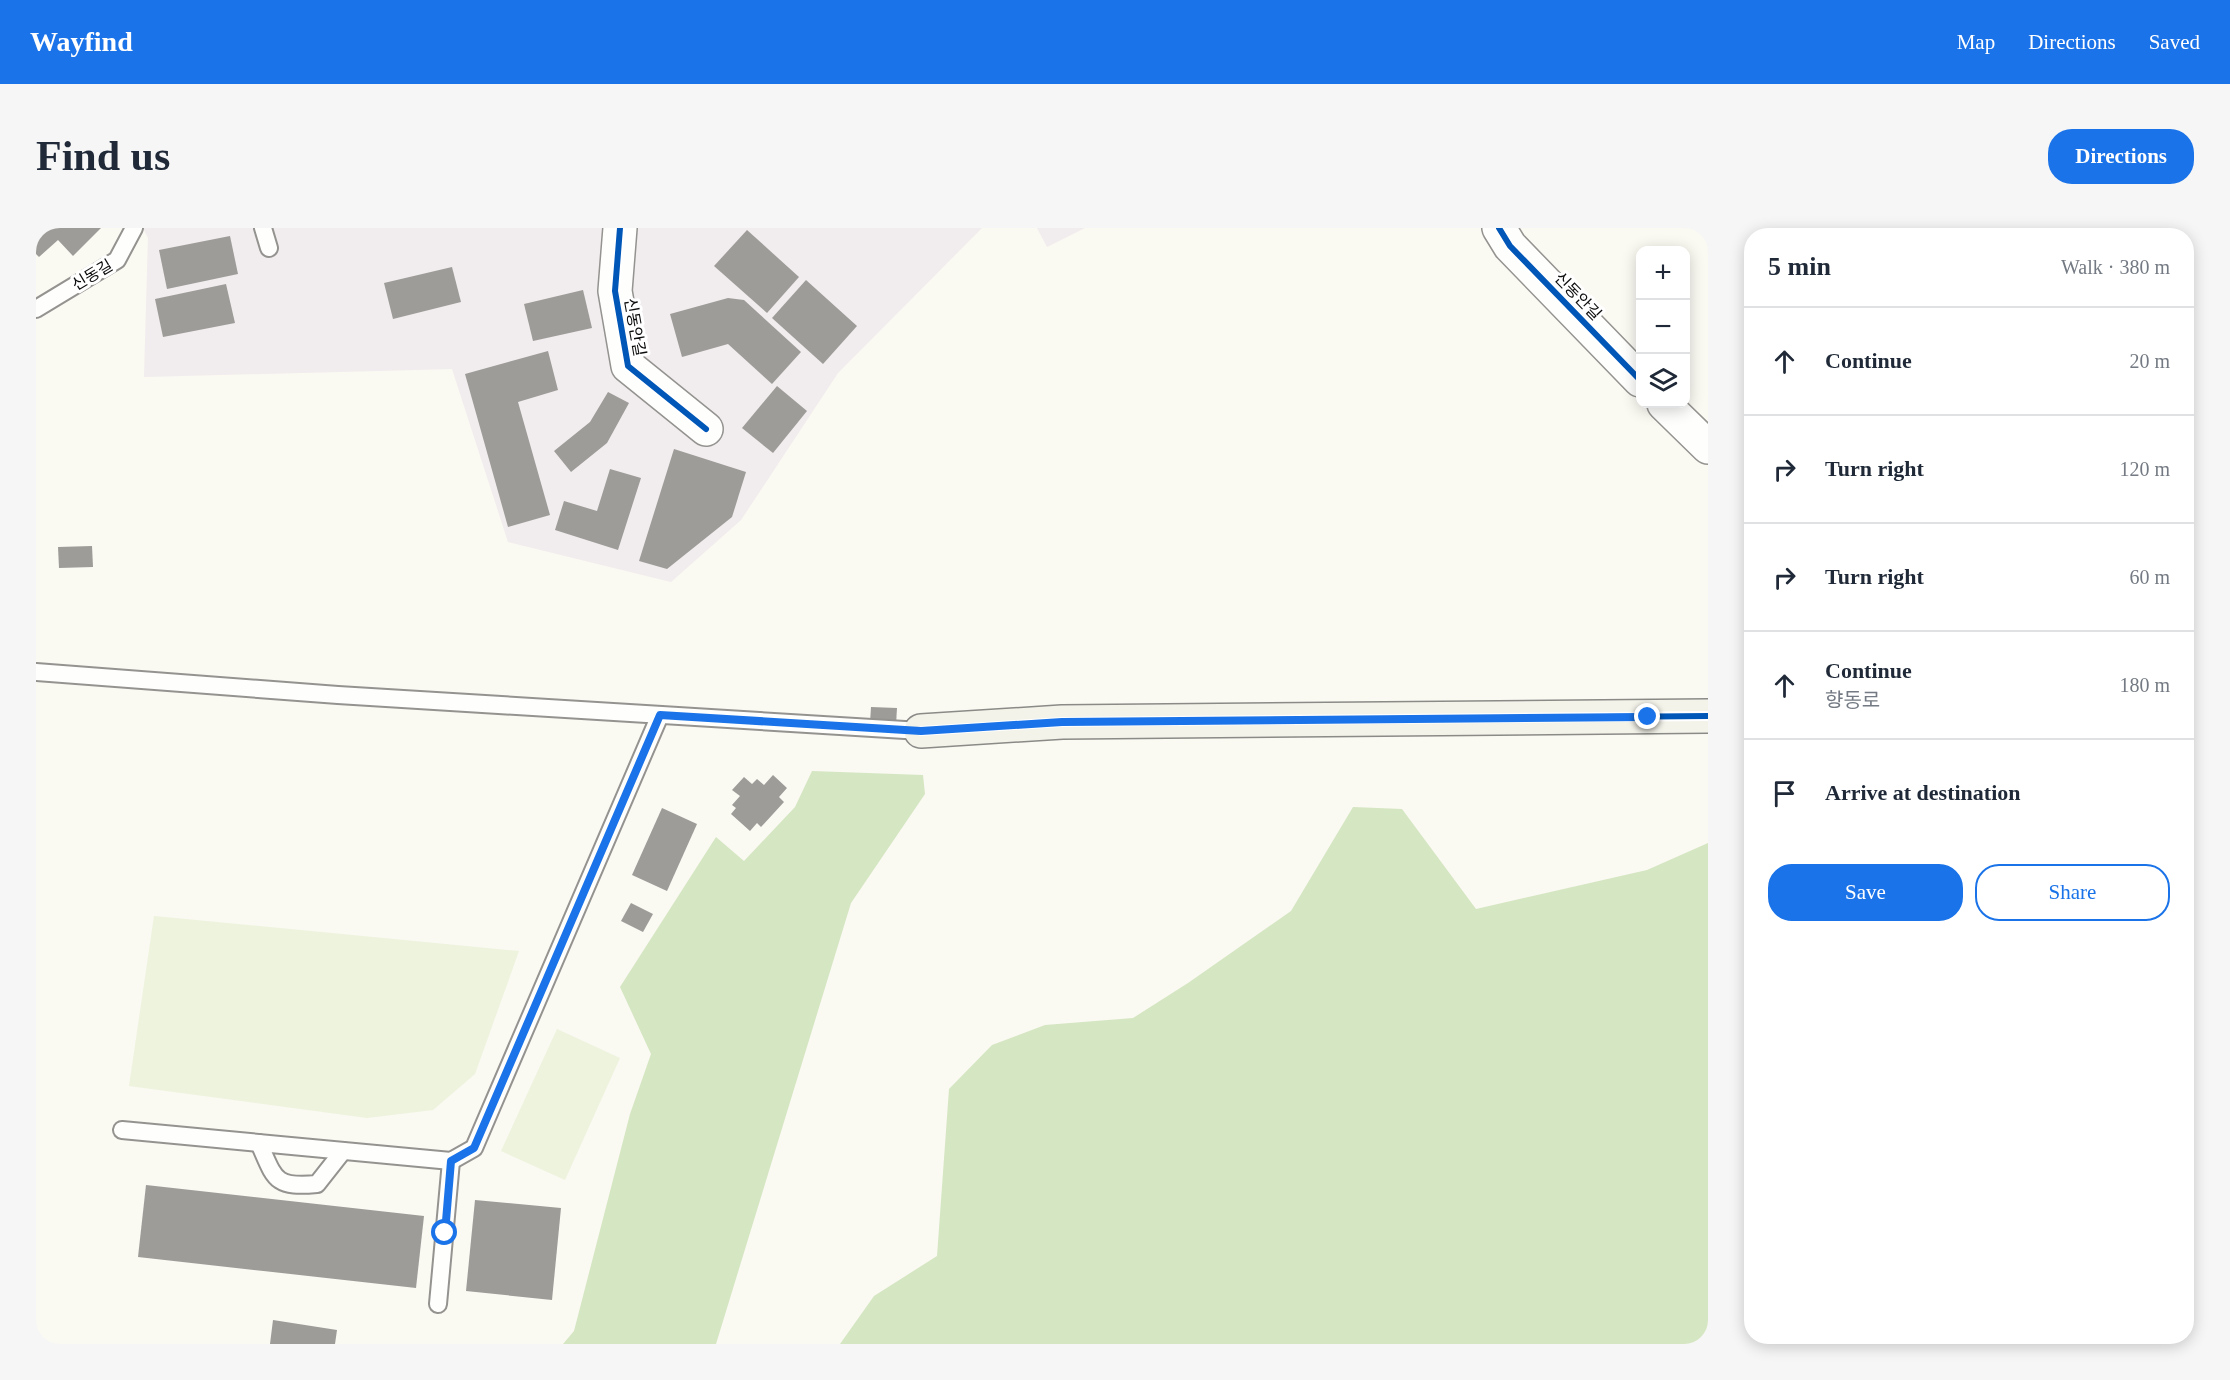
<!DOCTYPE html>
<html lang="en">
<head>
<meta charset="utf-8">
<style>
	:root { --surface:#fff; --page:#f6f6f7; --text:#1f2937; --muted:#747a83; --line:#e0e1e3; --accent:#1a73e8 }
	body { margin:0; font-family:"Times New Roman","Noto Sans KR",serif; background:var(--page); color:var(--text) }
	.controls { position:absolute; right:18px; top:18px; display:grid; overflow:hidden; border-radius:12px; box-shadow:0 3px 15px #0003 }
	.controls button { width:54px; height:54px; display:grid; place-items:center; padding:0; border:0; border-bottom:2px solid var(--line); background:var(--surface); color:var(--text); font:30px sans-serif }
	.stop { position:absolute; width:18px; height:18px; margin:-14px; border:4px solid #1a73e8; border-radius:50%; background:#fff }
	.stop.end { background:#1a73e8; border-color:#fff; box-shadow:0 2px 6px #0008 }
	.list { margin:0; padding:0; list-style:none }
	h2 { display:flex; justify-content:space-between; align-items:center; height:78px; margin:0; padding:0 24px; font-size:26px }
	h2 small { font-size:20px; font-weight:400; color:var(--muted) }
	.list li { display:grid; grid-template-columns:39px 1fr auto; gap:18px; align-items:center; box-sizing:border-box; height:108px; padding:0 24px; border-top:2px solid var(--line) }
	.list b { display:block; font-size:22px; white-space:nowrap }
	.list p { margin:0; font-size:20px; white-space:nowrap; color:var(--muted) }
	.list em { font-size:20px; font-style:normal; color:var(--muted) }
	.actions { display:flex; gap:12px; padding:18px 24px }
	.actions a { flex:1; padding:14px 0; border:2px solid var(--accent); border-radius:24px; text-align:center; font-size:21px; color:var(--accent) }
	.actions .main { background:var(--accent); color:#fff }
	.icon { flex:none; width:33px; height:33px; fill:none; stroke:currentColor; stroke-width:2; stroke-linecap:round; stroke-linejoin:round }
	.map { position:relative; flex:none; width:1672px; height:1116px; overflow:hidden; border-radius:24px }
	header { display:flex; align-items:center; gap:36px; box-sizing:border-box; height:84px; padding:0 30px; background:var(--accent); color:#fff }
	header strong { font-size:28px }
	nav { display:flex; gap:33px; margin-inline-start:auto; font-size:21px }
	.intro { display:flex; align-items:center; justify-content:space-between; box-sizing:border-box; height:144px; padding:0 36px }
	h1 { margin:0; font-size:42px }
	.button { padding:15px 27px; border-radius:24px; background:var(--accent); color:#fff; font-size:21px; font-weight:700 }
	main { display:flex; gap:36px; padding:0 36px }
	aside { flex:1; background:var(--surface); border-radius:24px; box-shadow:0 3px 15px #0003 }
	.map>svg:first-child { display:block }
	.industrial { fill:#f1ecee }
	.forest { fill:#d5e6c2 }
	.pitch { fill:#edf3dd }
	.building { fill:#9d9c98 }
	.lines { fill:none; stroke-linecap:round; stroke-linejoin:round }
	.lane-casing { stroke:#949390; stroke-width:20 }
	.street-casing { stroke:#949390; stroke-width:36 }
	.secondary-casing { stroke:#8a8a87; stroke-width:36 }
	.lane { stroke:#fefefd; stroke-width:16 }
	.street { stroke:#fefefd; stroke-width:33 }
	.secondary { stroke:#f4f3ea; stroke-width:33 }
	.cycleway-casing { stroke:#fff; stroke-width:10 }
	.cycleway { stroke:#0057b8; stroke-width:6 }
	.route { stroke:#1a73e8; stroke-width:8 }
	.labels { text-anchor:middle; dominant-baseline:central; stroke-width:6; stroke-linejoin:round; paint-order:stroke }
	.street-label { font-size:16px; fill:#0d0d0d; stroke:#fff }
</style>
</head>
<body>
<header>
<strong>Wayfind</strong>
<nav><a>Map</a><a>Directions</a><a>Saved</a></nav>
</header>
<div class="intro"><h1>Find us</h1><a class="button">Directions</a></div>
<main>
<div class="map">
<svg width="1672" height="1116" viewBox="0 0 1672 1116">
	<rect width="100%" height="100%" fill="#faf9f2"/>
	<g class="industrial">
		<path d="M107,0h839l-144,145 -97,147 -70,62 -163,-40 -56,-173 -308,8 4,-139z"/>
		<path d="M1001,0h48l-38,19z"/>
	</g>
	<g class="forest">
		<path d="M776,543l111,4 2,19 -74,109 -135,441h-153l11,-13 56,-217 21,-60 -31,-67 96,-150 28,24 51,-54z"/>
		<path d="M1317,579l49,2 74,100 171,-39 61,-27v501h-868l34,-48 63,-40 12,-167 43,-44 53,-20 88,-7 55,-35 103,-72z"/>
	</g>
	<g class="pitch">
		<path d="M118,688l365,35 -44,123 -42,36 -66,8 -238,-32z"/>
		<path d="M521,801l63,29 -55,122 -64,-29z"/>
	</g>
	<g class="building">
		<path d="M0,0h65l-28,28 -15,-16 -19,17 -3,-3z"/>
		<path d="M711,2l52,47 -32,36 -53,-47z"/>
		<path d="M194,8l8,38 -71,15 -8,-39z"/>
		<path d="M416,39l9,35 -68,17 -9,-36z"/>
		<path d="M770,52l51,46 -34,38 -51,-46z"/>
		<path d="M190,56l9,39 -72,14 -8,-38z"/>
		<path d="M547,62l9,38 -59,13 -9,-37z"/>
		<path d="M692,70l16,2 57,52 -29,32 -44,-40 -46,13 -12,-43z"/>
		<path d="M512,123l10,39 -40,12 32,113 -42,12 -43,-153z"/>
		<path d="M741,158l30,25 -34,42 -31,-25z"/>
		<path d="M572,164l21,11 -22,40 -36,29 -17,-21 36,-29z"/>
		<path d="M638,221l72,23 -14,45 -65,52 -28,-8z"/>
		<path d="M574,241l31,9 -23,72 -63,-20 9,-29 33,10z"/>
		<path d="M56,318l1,21 -34,1 -1,-21z"/>
		<path d="M835,479l26,1 -1,17 -26,-2z"/>
		<path d="M737,547l14,13 -8,9 5,5 -23,25 -4,-4 -7,8 -19,-17 5,-6 -4,-3 8,-9 -8,-6 12,-13 8,7 5,-5 7,6z"/>
		<path d="M626,580l35,16 -30,67 -35,-16z"/>
		<path d="M595,675l22,11 -10,18 -22,-11z"/>
		<path d="M110,957l278,31 -8,72 -278,-31z"/>
		<path d="M439,972l86,8 -9,92 -86,-9z"/>
		<path d="M237,1092l64,10 -2,14h-65z"/>
	</g>
	<g class="lines">
		<g class="lane-casing">
			<g id="lane">
				<path d="M227,0l6,20"/>
				<path d="M0,81l81,-49 17,-32"/>
				<path d="M0,444l302,23 583,36"/>
				<path d="M86,902l329,31 23,-13 186,-433"/>
				<path d="M223,915c16,36 15,45 58,41l26,-33"/>
				<path d="M402,1076l13,-143"/>
			</g>
		</g>
		<g class="street-casing">
			<g id="street">
				<path d="M584,0l-5,63 13,75 78,63"/>
				<path d="M1463,0l11,18 130,134"/>
				<path d="M1628,176l44,43"/>
			</g>
		</g>
		<g class="secondary-casing">
			<path id="secondary" d="M885,503l141,-9 646,-6"/>
		</g>
		<use href="#lane" class="lane"/>
		<use href="#street" class="street"/>
		<use href="#secondary" class="secondary"/>
		<g class="cycleway-casing">
			<g id="cycleway">
				<path d="M584,0l-5,63 13,75 78,63"/>
				<path d="M1463,0l11,18 130,134"/>
				<path d="M885,503l141,-9 646,-6"/>
			</g>
		</g>
		<use href="#cycleway" class="cycleway"/>
	</g>
	<g class="lines">
		<path class="route" d="M409,1005l6,-72 23,-13 186,-433 261,16 141,-9 586,-5"/>
	</g>
	<g class="labels">
		<g class="street-label">
			<text transform="translate(56 47) rotate(-31)">신동길</text>
			<text transform="translate(1542 68) rotate(46)">신동안길</text>
			<text transform="translate(599 99) rotate(80)">신동안길</text>
		</g>
	</g>
</svg>
<div class="controls">
<button>+</button>
<button>−</button>
<button><svg class="icon" aria-label="layers" viewBox="0 0 24 24"><path d="M12 4l9 5-9 5-9-5zM3 14l9 5 9-5"/></svg></button>
</div>
<div class="stop" style="left:409px;top:1005px"></div>
<div class="stop end" style="left:1612px;top:489px"></div>
</div>
<aside>
<h2>5 min<small>Walk · 380 m</small></h2>
<ul class="list">
<li><svg class="icon" aria-label="ahead" viewBox="0 0 24 24"><path d="M12 20V5M6 11l6-6 6 6"/></svg><div><b>Continue</b></div><em>20 m</em></li>
<li><svg class="icon" aria-label="right" viewBox="0 0 24 24"><path d="M7 20v-9h11M14 6l5 5-5 5"/></svg><div><b>Turn right</b></div><em>120 m</em></li>
<li><svg class="icon" aria-label="right" viewBox="0 0 24 24"><path d="M7 20v-9h11M14 6l5 5-5 5"/></svg><div><b>Turn right</b></div><em>60 m</em></li>
<li><svg class="icon" aria-label="ahead" viewBox="0 0 24 24"><path d="M12 20V5M6 11l6-6 6 6"/></svg><div><b>Continue</b><p>향동로</p></div><em>180 m</em></li>
<li><svg class="icon" aria-label="arrive" viewBox="0 0 24 24"><path d="M6 21V4h12l-3 4 3 4H6"/></svg><div><b>Arrive at destination</b></div></li>
</ul>
<div class="actions"><a class="main">Save</a><a>Share</a></div>
</aside>
</main>
</body>
</html>
